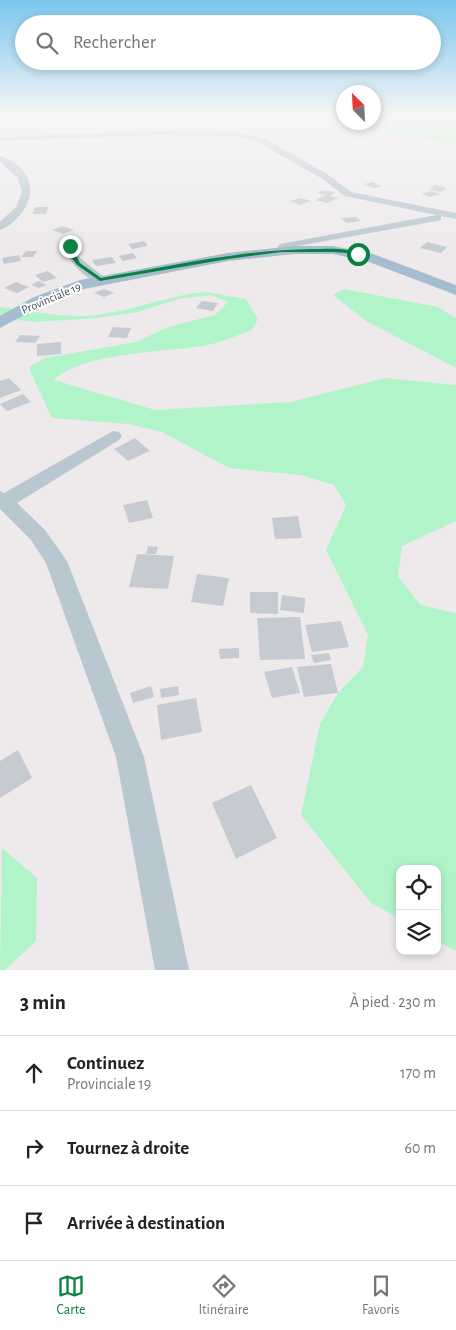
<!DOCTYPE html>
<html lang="fr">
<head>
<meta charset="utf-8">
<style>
	:root { --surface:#fff; --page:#f2f2f2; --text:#222; --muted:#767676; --line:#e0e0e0; --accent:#0b8043 }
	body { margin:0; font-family:"Alegreya Sans",sans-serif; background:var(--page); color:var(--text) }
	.controls { position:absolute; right:15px; bottom:15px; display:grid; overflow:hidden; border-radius:10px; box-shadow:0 2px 8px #0003 }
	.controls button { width:45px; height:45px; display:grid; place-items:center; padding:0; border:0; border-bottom:1px solid var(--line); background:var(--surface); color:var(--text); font:25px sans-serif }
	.compass { position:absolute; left:336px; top:85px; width:45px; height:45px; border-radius:50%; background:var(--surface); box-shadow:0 2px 8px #0003; rotate:336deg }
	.stop { position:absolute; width:15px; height:15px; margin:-11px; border:4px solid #0b8043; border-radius:50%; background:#fff }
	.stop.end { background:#0b8043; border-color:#fff; box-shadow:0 1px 5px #0008 }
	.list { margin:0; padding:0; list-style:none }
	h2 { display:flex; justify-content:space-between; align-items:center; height:65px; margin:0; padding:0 20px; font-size:21px }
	h2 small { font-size:16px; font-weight:400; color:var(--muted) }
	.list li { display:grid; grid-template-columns:32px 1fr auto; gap:15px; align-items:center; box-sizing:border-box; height:75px; padding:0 20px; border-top:1px solid var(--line) }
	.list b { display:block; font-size:19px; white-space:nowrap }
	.list p { margin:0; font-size:16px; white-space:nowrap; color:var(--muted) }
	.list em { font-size:16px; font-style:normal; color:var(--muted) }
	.icon { flex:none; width:28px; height:28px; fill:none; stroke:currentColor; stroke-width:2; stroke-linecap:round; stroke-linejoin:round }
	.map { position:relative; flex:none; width:456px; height:970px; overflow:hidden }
	.search { position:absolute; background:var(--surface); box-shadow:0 2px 8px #0003; left:15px; right:15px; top:15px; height:55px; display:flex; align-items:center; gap:12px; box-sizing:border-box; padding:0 18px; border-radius:28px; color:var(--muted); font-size:19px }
	.sheet { height:290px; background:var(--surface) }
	nav { display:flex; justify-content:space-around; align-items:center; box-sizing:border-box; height:70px; border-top:1px solid var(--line); background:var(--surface); font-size:14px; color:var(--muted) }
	nav a { display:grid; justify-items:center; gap:2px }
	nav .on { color:var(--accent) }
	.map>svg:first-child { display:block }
	.green { fill:#b1f4c9 }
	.building { fill:#c6cad1 }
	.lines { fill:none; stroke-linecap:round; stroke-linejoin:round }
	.minor { fill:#b9c7d0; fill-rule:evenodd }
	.major { fill:#a6bccf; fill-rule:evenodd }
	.route { fill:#0b8043 }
	.labels { text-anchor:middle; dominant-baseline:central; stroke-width:4; stroke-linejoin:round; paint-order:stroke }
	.far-street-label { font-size:12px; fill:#414f5b; stroke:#fff }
</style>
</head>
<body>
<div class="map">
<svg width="456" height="970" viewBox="0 0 456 970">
	<rect width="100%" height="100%" fill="#eeeaeb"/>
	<g class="green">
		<path d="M374,116h82v28l-71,-12 -39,-9 28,-1z"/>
		<path d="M344,289l94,18 18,11v50l-90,-47 -33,-26z"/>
		<path d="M205,292l41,7 12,20 -6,11c-13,4 -26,11 -40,14 -42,9 -129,7 -158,36l101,30 135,-8 95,-24 71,7v136l-54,25 -4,30 22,29 36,8v338l-19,-10v-72h-37v50l-29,-16 -70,-88 19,-91 18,-31 25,-26 5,-32 -42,-85 20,-45 -12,-20 -33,-10 -72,-7 -67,-36 -34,-8 -76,-6 -21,-45 -2,-6 16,-9 91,-16 32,-15 47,-12 13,-13 -17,-7 -33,4 -40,13 -41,6 -63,4 -34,-4v-11c34,4 69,13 103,7 35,-5 67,-19 102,-22z"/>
		<path d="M2,848l35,30 -1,63 -31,29h-5z"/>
	</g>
	<g class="building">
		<path d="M373,182l9,5 -9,1 -9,-4z"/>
		<path d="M436,185l11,3 -7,4 -11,-3z"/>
		<path d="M322,190l13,2 -5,4 8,2 -11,5 -12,-3 11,-5 -9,-2z"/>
		<path d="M431,191l9,3 -10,3 -9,-3z"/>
		<path d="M301,198l10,3 -12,4 -9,-4z"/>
		<path d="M35,207h13l-2,7h-14z"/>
		<path d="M356,217l5,4 -15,2 -5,-5z"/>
		<path d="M62,226l12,4 -11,4 -11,-4z"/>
		<path d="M144,241l4,5 -16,3 -4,-5z"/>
		<path d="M427,242l20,5 -6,6 -21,-5z"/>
		<path d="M26,251h11l-4,6h-12z"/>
		<path d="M133,253l4,5 -14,3 -4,-5z"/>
		<path d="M19,255l2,6 -17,3 -2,-6z"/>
		<path d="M112,257l4,6 -20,3 -4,-6z"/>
		<path d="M48,271l9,7 -14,4 -8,-7z"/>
		<path d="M39,281l8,4 -8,3 -8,-3z"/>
		<path d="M16,282l13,5 -12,6 -13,-5z"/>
		<path d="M104,289l10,4 -10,4 -10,-4z"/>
		<path d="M202,301l16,2 -5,8 -17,-3z"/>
		<path d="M113,327l18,1 -4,10 -19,-1z"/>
		<path d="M20,335l20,1 -5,7 -20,-1z"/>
		<path d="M61,342v12l-24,2v-12z"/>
		<path d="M9,378l12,12 -21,8v-17z"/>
		<path d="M23,394l8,8 -24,9 -7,-7z"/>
		<path d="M135,438l15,13 -22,10 -14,-12z"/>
		<path d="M147,500l6,18 -24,5 -6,-18z"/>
		<path d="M298,516l4,22 -27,1 -3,-21z"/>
		<path d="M148,546l10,1 -2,7h-10z"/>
		<path d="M137,554l37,2 -6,33 -39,-2z"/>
		<path d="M197,574l32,4 -6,28 -32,-4z"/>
		<path d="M250,592h28v22l-28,-1z"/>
		<path d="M282,595l23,3 -1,15 -24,-3z"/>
		<path d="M300,617l5,42 -45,1 -3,-42z"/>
		<path d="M341,621l8,26 -37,5 -7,-27z"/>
		<path d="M239,648v10l-19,1 -1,-10z"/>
		<path d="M329,653l2,7 -17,3 -3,-8z"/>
		<path d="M331,664l7,29 -34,4 -7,-30z"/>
		<path d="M292,667l8,26 -28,5 -8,-26z"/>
		<path d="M151,686l3,11 -21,6 -3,-10z"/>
		<path d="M178,686l1,9 -18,3 -1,-9z"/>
		<path d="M196,698l6,34 -41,8 -4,-35z"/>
		<path d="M18,750l14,28 -32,20v-37z"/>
		<path d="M251,785l26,53 -41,21 -24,-56z"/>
	</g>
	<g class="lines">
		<g class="minor">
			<path d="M157,131l77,1 30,6 63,36 24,18 105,21v6l-15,-3v4l-4,1 -145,26 -11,7 -6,-3 5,-7 156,-29 -91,-19 -24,-18 -63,-36 -24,-6 -77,-1 -157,6v-4z"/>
			<path d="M0,156c29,9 41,36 19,60 -5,6 -12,12 -19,14v-8l16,-15 6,-15 -5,-15 -17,-15z"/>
			<path d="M70,238l5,3 5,17 24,19 2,3 -2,3h-8c-16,-11 -31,-22 -31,-42z"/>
			<path d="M113,431l6,1 3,4 -3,4 -102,63 28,27 22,31 77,196 45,213h-34l-39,-213 -70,-194 -15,-23 -31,-31v-18l4,2z"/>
		</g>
		<path class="major" d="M294,246h39l40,8 83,31v10l-87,-33 -36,-8h-39l-66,7 -144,28 -38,14 -46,25v-12l34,-19 46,-17 148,-27z"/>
	</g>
	<linearGradient id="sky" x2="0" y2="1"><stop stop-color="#7bc6ee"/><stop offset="0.46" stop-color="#f7f6f6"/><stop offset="1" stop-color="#f7f6f6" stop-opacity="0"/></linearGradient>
	<rect width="456" height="252" fill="url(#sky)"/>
	<path class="route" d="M71,245l9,18 21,15c70,-12 140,-28 211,-29 15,0 35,-2 49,5l-28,-2h-52l-53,7 -128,22 -23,-16 -6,-8 -4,-11z"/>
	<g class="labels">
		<g class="far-street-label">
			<text transform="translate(51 298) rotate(-23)">Provinciale 19</text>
		</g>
	</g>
</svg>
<div class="controls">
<button><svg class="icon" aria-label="locate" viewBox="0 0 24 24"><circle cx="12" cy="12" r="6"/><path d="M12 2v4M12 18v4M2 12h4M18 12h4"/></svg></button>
<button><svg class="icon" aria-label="layers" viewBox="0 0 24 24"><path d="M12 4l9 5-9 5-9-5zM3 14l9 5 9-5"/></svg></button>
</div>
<svg class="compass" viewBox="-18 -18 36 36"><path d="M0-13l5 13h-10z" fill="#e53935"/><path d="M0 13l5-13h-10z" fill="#767676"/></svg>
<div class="stop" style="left:358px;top:254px"></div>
<div class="stop end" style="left:70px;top:246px"></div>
<div class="search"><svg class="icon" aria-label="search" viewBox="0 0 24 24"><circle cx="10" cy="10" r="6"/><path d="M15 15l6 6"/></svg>Rechercher</div>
</div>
<section class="sheet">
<h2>3 min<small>À pied · 230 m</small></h2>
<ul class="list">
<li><svg class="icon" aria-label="ahead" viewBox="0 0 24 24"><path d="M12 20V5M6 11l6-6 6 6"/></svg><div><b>Continuez</b><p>Provinciale 19</p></div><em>170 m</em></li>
<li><svg class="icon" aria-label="right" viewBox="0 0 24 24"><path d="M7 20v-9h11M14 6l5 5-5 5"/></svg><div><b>Tournez à droite</b></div><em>60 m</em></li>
<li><svg class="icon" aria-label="arrive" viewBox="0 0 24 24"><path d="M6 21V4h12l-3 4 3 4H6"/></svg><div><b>Arrivée à destination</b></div></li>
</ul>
</section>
<nav>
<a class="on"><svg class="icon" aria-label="map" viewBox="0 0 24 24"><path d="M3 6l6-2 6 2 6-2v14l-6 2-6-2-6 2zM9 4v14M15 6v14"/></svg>Carte</a>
<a><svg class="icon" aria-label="directions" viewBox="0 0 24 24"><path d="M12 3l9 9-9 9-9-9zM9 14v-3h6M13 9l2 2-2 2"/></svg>Itinéraire</a>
<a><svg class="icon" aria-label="saved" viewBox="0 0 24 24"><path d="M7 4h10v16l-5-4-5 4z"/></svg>Favoris</a>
</nav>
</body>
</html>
